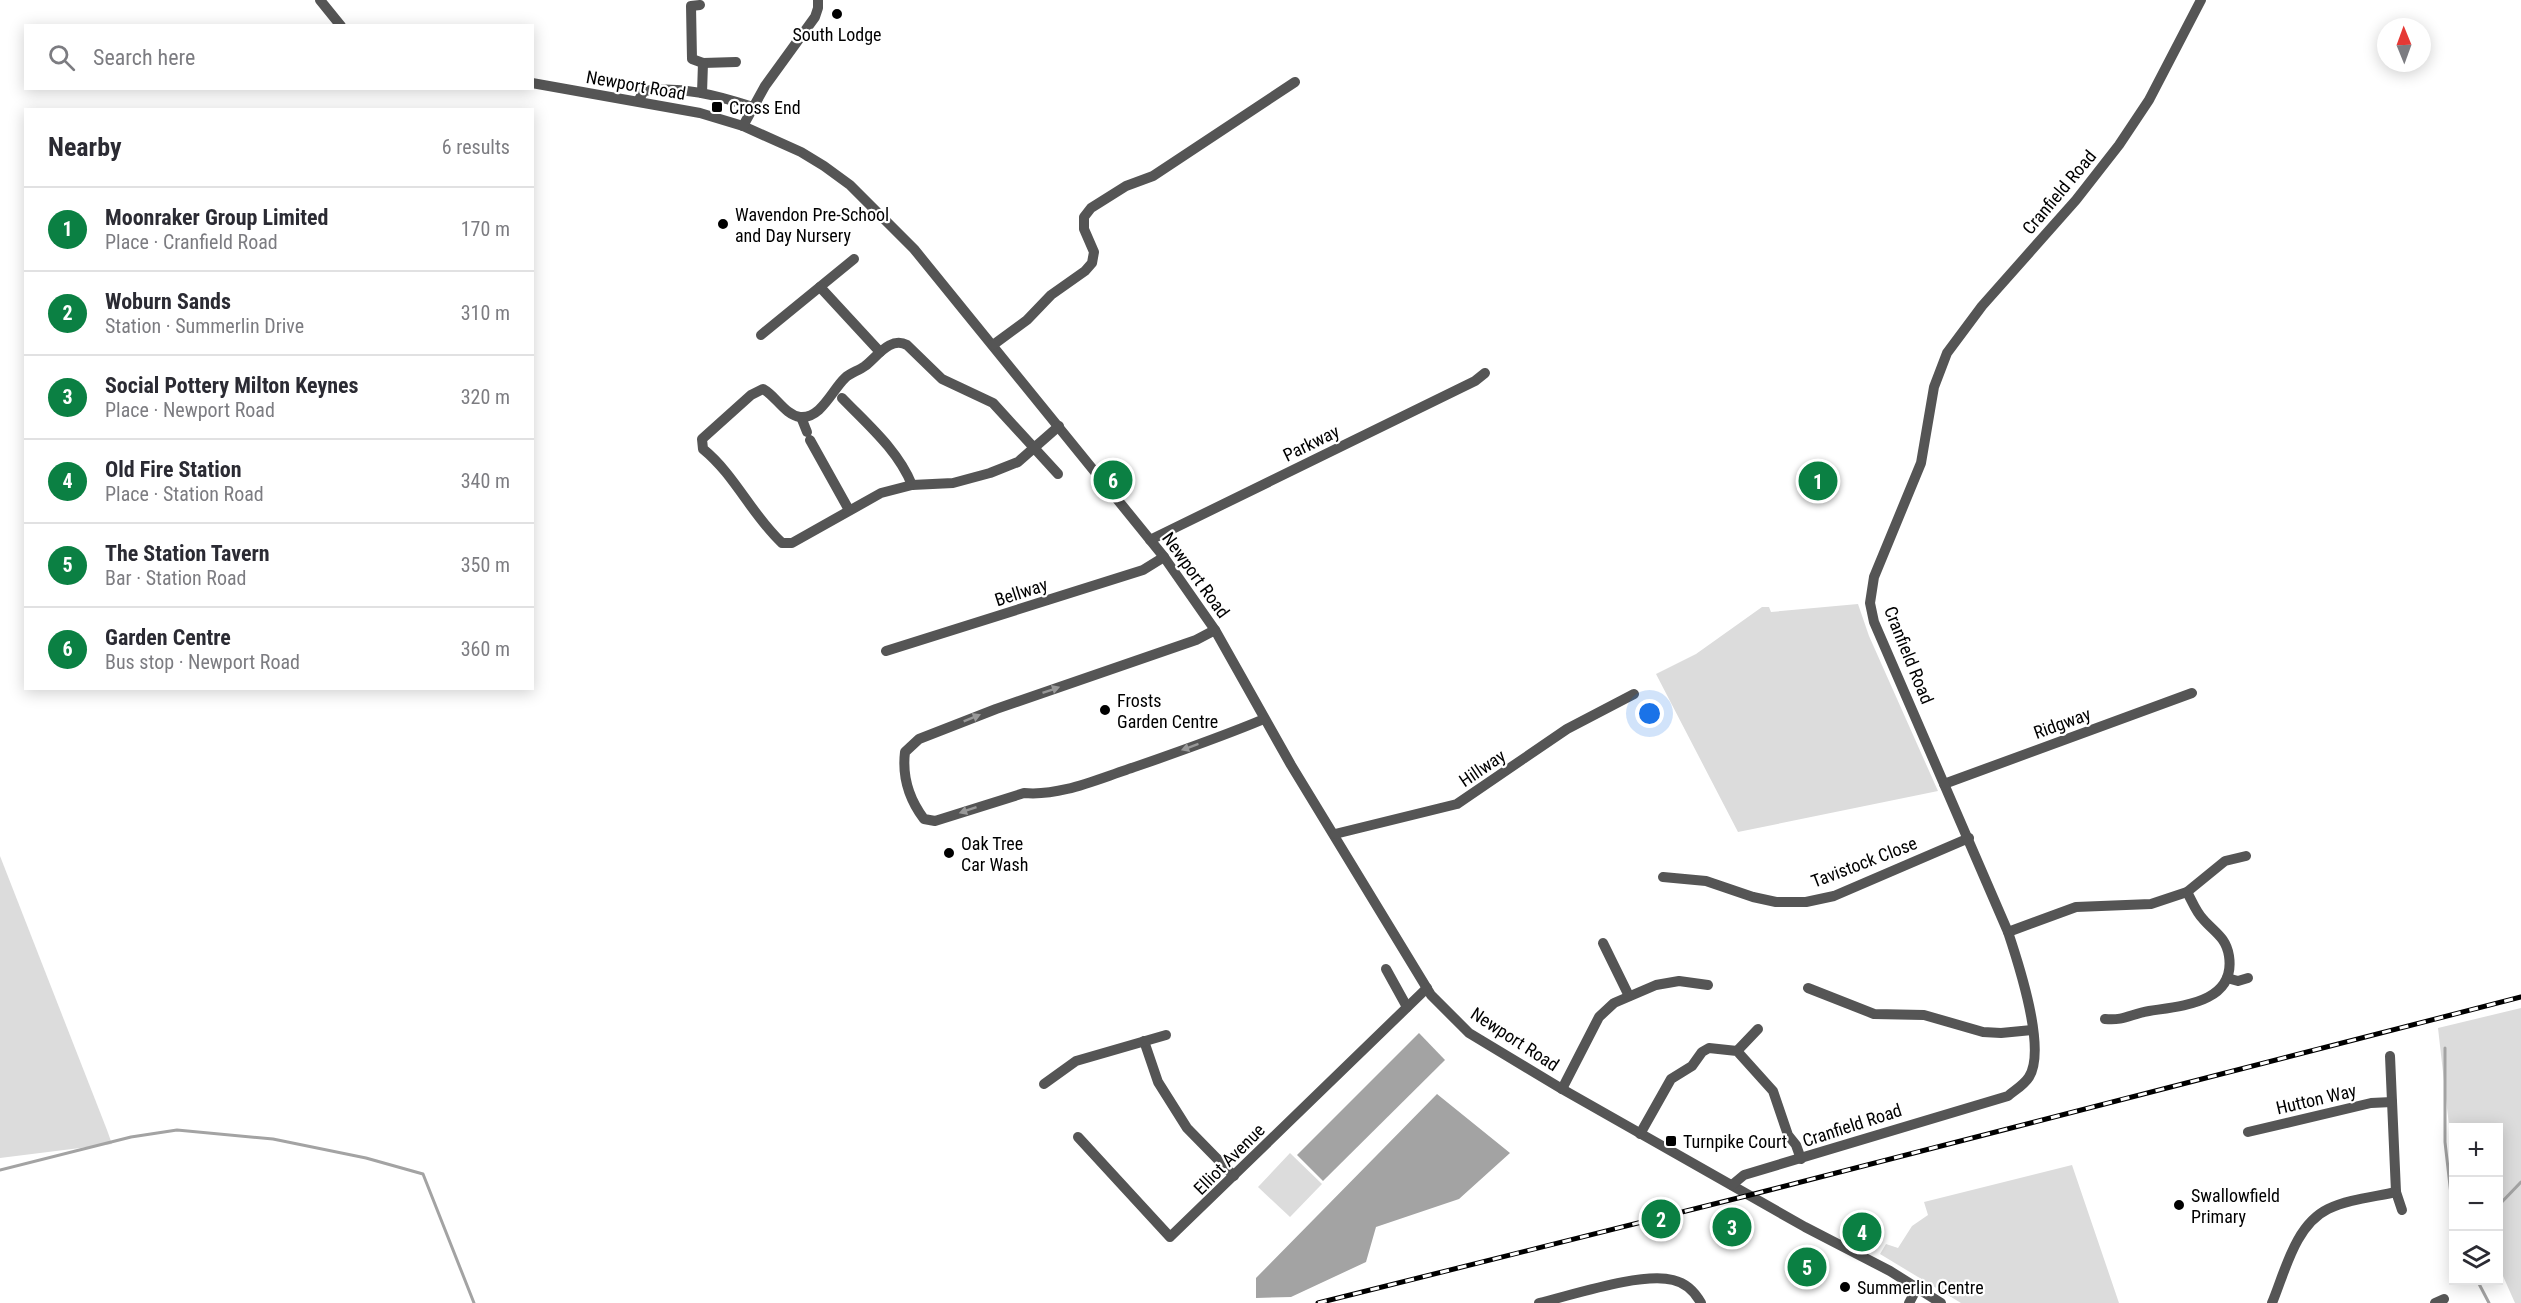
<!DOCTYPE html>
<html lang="en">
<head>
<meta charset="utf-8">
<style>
	:root { --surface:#fff; --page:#f2f2f3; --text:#2b2b33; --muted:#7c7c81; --line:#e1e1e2; --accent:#0b8043 }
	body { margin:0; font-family:"Roboto Condensed",sans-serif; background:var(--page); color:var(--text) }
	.controls { position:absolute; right:18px; bottom:18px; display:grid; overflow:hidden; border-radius:0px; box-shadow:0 3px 15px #0003 }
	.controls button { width:54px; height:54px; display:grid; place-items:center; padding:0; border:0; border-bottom:2px solid var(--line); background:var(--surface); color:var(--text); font:30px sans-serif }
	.compass { position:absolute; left:2377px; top:18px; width:54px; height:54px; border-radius:50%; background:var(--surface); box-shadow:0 3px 15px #0003; rotate:359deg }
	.you { position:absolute; left:1650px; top:714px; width:21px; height:21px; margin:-15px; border:4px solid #fff; border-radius:50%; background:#1a73e8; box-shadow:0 0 0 9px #1a73e833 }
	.badge { display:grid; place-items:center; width:39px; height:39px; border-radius:50%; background:var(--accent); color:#fff; font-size:20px; font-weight:700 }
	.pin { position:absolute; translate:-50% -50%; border:3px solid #fff; box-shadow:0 2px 6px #0006 }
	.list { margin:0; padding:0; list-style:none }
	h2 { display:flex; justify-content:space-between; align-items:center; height:78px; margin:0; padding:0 24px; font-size:26px }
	h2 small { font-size:20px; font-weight:400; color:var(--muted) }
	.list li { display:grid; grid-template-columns:39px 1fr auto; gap:18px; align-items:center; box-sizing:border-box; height:84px; padding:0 24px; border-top:2px solid var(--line) }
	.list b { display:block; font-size:22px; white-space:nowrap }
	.list p { margin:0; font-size:20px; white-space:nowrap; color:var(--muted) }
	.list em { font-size:20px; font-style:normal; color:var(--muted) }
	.icon { flex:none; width:33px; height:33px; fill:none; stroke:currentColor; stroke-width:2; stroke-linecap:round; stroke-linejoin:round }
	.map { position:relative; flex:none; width:2521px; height:1303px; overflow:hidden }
	.search { position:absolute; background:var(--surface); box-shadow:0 3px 15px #0003; left:24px; top:24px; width:510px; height:66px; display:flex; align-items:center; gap:15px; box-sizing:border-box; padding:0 21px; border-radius:0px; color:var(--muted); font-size:22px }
	.panel { position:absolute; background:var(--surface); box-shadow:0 3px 15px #0003; left:24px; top:108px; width:510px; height:582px; border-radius:0px }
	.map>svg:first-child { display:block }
	.green { fill:#dcdcdc }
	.water { fill:#a3a3a3 }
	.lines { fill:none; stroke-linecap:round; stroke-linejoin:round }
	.stream { stroke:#a3a3a3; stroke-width:3 }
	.minor { stroke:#555; stroke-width:10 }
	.rail-casing { stroke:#000; stroke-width:5 }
	.rail { stroke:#fff; stroke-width:3; stroke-dasharray:9; stroke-linecap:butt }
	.oneway { fill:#999 }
	.poi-dot { fill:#000; stroke:#fff; stroke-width:2 }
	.labels { text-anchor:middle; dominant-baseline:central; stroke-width:4.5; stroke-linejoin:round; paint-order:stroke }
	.poi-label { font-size:18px; fill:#000; stroke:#fff; text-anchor:start }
	.street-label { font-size:18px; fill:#000; stroke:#fff }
</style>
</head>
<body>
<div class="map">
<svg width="2521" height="1303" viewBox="0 0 2521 1303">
	<rect width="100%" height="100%" fill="#fff"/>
	<g class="green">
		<path d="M1858,604l11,32 69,155 -200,41 -82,-158 40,-20 66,-47h7l2,5z"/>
		<path d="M0,856l107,274 5,14 -112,14z"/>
		<path d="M2521,1008v295h-6l-16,-36 -1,-139h-44l-1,33 -15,-133z"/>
		<path d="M1290,1153l32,31 -32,33 -32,-30z"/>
		<path d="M2072,1165l47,138h-158l-81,-49 6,-10 12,4 14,-22 16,-11 -4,-13z"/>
	</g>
	<g class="water">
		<path d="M1419,1033l26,27 -122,121 -26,-26z"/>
		<path d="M1437,1094l73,59 -51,46 -83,28 -10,35 -75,35 -35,1v-20z"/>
	</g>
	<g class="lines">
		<g class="stream">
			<path d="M2445,1048v94l9,79"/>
			<path d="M0,1170l131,-33 46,-7 96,9 93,19 57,16 51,129"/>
			<path d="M2498,1206l23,-24"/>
			<path d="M2477,1280l12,23"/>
		</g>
		<g class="minor">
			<path d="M320,0l21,26"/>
			<path d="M700,5l-9,1 1,53 11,4 33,-1"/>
			<path d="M532,83l168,30 43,13 58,26 23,14 26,19 64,64 250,308 51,73 76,135 140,230 38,38 93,56 243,138 85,44 51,32"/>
			<path d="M702,93l1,-30"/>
			<path d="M638,101l6,-10c38,-5 72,4 109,16"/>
			<path d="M743,126l22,-40 50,-69 3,-9v-8"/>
			<path d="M820,287l60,65"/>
			<path d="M761,335l93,-76"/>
			<path d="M993,345l34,-25 24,-25 34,-24 7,-8 2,-11 -10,-23v-12l7,-9 35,-22 27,-10 142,-94"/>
			<path d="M842,398c25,26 56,52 70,87"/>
			<path d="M801,417l6,15"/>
			<path d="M810,440l39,70"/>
			<path d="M1058,474l-65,-71 -51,-24 -35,-34c-17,-9 -30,12 -42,21 -7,5 -15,7 -20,12 -13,12 -24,41 -45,39 -15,-2 -24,-21 -37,-28l-12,6 -49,44 1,10c32,26 48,65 79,94h10l89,-50 31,-8 41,-2 37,-10 28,-11 41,-36"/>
			<path d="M1150,540l325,-159 10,-8"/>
			<path d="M1215,630l-19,10 -200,69 -77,30 -14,13c-3,25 4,47 19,67l11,2 89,-28c35,3 69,-12 102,-23 46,-16 93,-32 138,-51"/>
			<path d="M886,651l257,-81 21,-13"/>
			<path d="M1944,784l248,-91"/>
			<path d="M1335,834l122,-30 110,-75 67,-35"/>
			<path d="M1663,877l43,4 47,16 23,5h30l28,-6 135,-58"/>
			<path d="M2008,932l68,-25 75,-3 36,-12 38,-31 21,-5"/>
			<path d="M1603,943l26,53"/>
			<path d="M1386,969l21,38"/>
			<path d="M2227,978l11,3 10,-3"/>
			<path d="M1808,988l66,26 50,1 59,17 18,1 31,-3"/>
			<path d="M2105,1019c19,2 26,-5 44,-8 32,-5 87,-8 80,-55 -3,-19 -15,-24 -26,-37 -7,-7 -11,-18 -16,-27"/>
			<path d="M1144,1041l14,41 29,46 47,48"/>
			<path d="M1737,1051l21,-22"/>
			<path d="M2390,1056l6,136 6,18"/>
			<path d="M1044,1084l32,-23 90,-26"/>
			<path d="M1562,1089l37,-72 15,-14 42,-18 23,-4 29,4"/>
			<path d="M2248,1132l123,-29 21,-1"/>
			<path d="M1640,1134l31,-55 21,-13 10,-14 7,-4 28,3 36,40 15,44 8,10 5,14"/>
			<path d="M1078,1137l92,100 257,-249"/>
			<path d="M1732,1185l12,-10 264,-79c7,-6 16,-11 21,-19 18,-28 -11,-115 -21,-145l-134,-310 -4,-19 4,-26 47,-114 13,-76 13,-34 35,-47 94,-106 43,-55 30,-45 52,-100"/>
			<path d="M1539,1303c34,-8 102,-31 134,-23 13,3 22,12 28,23"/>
			<path d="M1909,1303l8,-15"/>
			<path d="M2272,1303c13,-31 23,-78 56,-94 21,-10 46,-12 68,-17"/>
			<path d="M2435,1303l9,-4"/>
		</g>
		<g class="rail-casing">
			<path id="rail" d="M1318,1303l432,-108 771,-198"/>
		</g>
		<use href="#rail" class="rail"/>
	</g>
	<defs><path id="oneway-solid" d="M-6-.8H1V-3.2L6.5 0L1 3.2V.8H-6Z" transform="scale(1.5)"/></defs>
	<g class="oneway">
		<use href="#oneway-solid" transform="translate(1051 690) rotate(-19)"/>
		<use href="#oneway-solid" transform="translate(972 718) rotate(-22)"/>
		<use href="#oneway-solid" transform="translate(1190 747) rotate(160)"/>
		<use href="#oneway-solid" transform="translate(968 810) rotate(161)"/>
	</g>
	<g class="poi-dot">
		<circle cx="837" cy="14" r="6"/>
		<rect x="711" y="101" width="12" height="12" rx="3"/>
		<circle cx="723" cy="224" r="6"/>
		<circle cx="1105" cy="710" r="6"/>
		<circle cx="949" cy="853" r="6"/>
		<rect x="1665" y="1135" width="12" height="12" rx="3"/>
		<circle cx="2179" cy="1205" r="6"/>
		<circle cx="1845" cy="1287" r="6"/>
	</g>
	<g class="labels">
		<g class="poi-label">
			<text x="837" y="34" text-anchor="middle">South Lodge</text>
			<text x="729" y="107">Cross End</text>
			<text x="735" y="214">Wavendon Pre-School<tspan x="735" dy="21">and Day Nursery</tspan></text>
			<text x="1117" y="700">Frosts<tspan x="1117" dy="21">Garden Centre</tspan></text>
			<text x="961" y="843">Oak Tree<tspan x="961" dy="21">Car Wash</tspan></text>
			<text x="1683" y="1141">Turnpike Court</text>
			<text x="2191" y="1195">Swallowfield<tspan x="2191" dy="21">Primary</tspan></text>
			<text x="1857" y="1287">Summerlin Centre</text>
		</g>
		<g class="street-label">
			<text transform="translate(636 85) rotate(10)">Newport Road</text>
			<text transform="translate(2059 192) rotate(-50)">Cranfield Road</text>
			<text transform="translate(1311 443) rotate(-26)">Parkway</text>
			<text transform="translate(1196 575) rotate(54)">Newport Road</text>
			<text transform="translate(1021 592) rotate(-18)">Bellway</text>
			<text transform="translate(1909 655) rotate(68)">Cranfield Road</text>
			<text transform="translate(2062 723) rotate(-20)">Ridgway</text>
			<text transform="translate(1482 768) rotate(-34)">Hillway</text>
			<text transform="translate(1864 862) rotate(-21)">Tavistock Close</text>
			<text transform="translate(1515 1039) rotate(33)">Newport Road</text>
			<text transform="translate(2316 1099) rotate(-13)">Hutton Way</text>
			<text transform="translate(1852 1125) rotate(-18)">Cranfield Road</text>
			<text transform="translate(1229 1159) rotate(-45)">Elliot Avenue</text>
		</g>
	</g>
</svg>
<div class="controls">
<button>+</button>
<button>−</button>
<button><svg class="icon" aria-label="layers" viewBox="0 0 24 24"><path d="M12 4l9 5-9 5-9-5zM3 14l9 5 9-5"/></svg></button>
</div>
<svg class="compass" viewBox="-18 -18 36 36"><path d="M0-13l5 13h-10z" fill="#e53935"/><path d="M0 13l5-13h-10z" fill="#7c7c81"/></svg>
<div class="you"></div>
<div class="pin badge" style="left:1818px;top:481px">1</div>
<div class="pin badge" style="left:1661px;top:1219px">2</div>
<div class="pin badge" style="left:1732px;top:1227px">3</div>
<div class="pin badge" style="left:1862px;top:1232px">4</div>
<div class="pin badge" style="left:1807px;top:1267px">5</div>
<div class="pin badge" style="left:1113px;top:480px">6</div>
<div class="search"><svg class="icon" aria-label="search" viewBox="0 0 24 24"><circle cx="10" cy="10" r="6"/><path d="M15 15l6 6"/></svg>Search here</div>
<section class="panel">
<h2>Nearby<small>6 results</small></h2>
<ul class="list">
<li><span class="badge">1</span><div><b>Moonraker Group Limited</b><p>Place · Cranfield Road</p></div><em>170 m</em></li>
<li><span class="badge">2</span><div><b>Woburn Sands</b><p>Station · Summerlin Drive</p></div><em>310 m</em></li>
<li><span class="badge">3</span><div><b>Social Pottery Milton Keynes</b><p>Place · Newport Road</p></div><em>320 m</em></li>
<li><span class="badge">4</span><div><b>Old Fire Station</b><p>Place · Station Road</p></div><em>340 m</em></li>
<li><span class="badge">5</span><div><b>The Station Tavern</b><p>Bar · Station Road</p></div><em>350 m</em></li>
<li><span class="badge">6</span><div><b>Garden Centre</b><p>Bus stop · Newport Road</p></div><em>360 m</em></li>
</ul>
</section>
</div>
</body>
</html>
